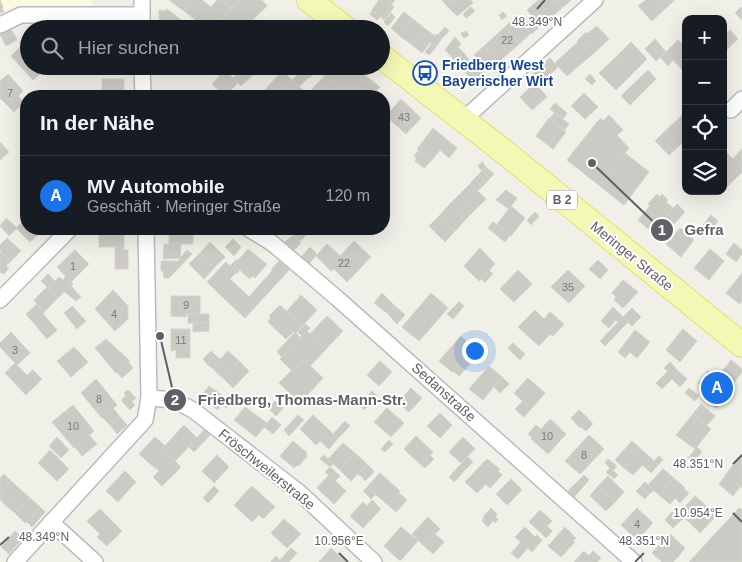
<!DOCTYPE html>
<html lang="de">
<head>
<meta charset="utf-8">
<style>
	:root { --surface:#171b24; --page:#242831; --text:#f1f3f6; --muted:#9ea1a6; --line:#363941; --accent:#1a73e8 }
	body { margin:0; font-family:Helvetica,sans-serif; background:var(--page); color:var(--text) }
	.controls { position:absolute; right:15px; top:15px; display:grid; overflow:hidden; border-radius:10px; box-shadow:0 5px 20px #0002 }
	.controls button { width:45px; height:45px; display:grid; place-items:center; padding:0; border:0; border-bottom:1px solid var(--line); background:var(--surface); color:var(--text); font:25px sans-serif }
	.you { position:absolute; left:474px; top:350px; width:18px; height:18px; margin:-12px; border:4px solid #fff; border-radius:50%; background:#1a73e8; box-shadow:0 0 0 8px #1a73e833 }
	.badge { display:grid; place-items:center; width:32px; height:32px; border-radius:50%; background:var(--accent); color:#fff; font-size:16px; font-weight:700 }
	.pin { position:absolute; translate:-50% -50%; border:2px solid #fff; box-shadow:0 1px 5px #0006 }
	.list { margin:0; padding:0; list-style:none }
	h2 { display:flex; justify-content:space-between; align-items:center; height:65px; margin:0; padding:0 20px; font-size:21px }
	h2 small { font-size:16px; font-weight:400; color:var(--muted) }
	.list li { display:grid; grid-template-columns:32px 1fr auto; gap:15px; align-items:center; box-sizing:border-box; height:80px; padding:0 20px; border-top:1px solid var(--line) }
	.list b { display:block; font-size:19px; white-space:nowrap }
	.list p { margin:0; font-size:16px; white-space:nowrap; color:var(--muted) }
	.list em { font-size:16px; font-style:normal; color:var(--muted) }
	.icon { flex:none; width:28px; height:28px; fill:none; stroke:currentColor; stroke-width:2; stroke-linecap:round; stroke-linejoin:round }
	.map { position:relative; flex:none; width:742px; height:562px; overflow:hidden }
	.search { position:absolute; background:var(--surface); box-shadow:0 5px 20px #0002; left:20px; top:20px; width:370px; height:55px; display:flex; align-items:center; gap:12px; box-sizing:border-box; padding:0 18px; border-radius:28px; color:var(--muted); font-size:19px }
	.panel { position:absolute; background:var(--surface); box-shadow:0 5px 20px #0002; left:20px; top:90px; width:370px; height:145px; border-radius:20px }
	.map>svg:first-child { display:block }
	.commercial { fill:#fbfbe1 }
	.building { fill:#cbcac4; stroke:#d4d3c7 }
	.lines { fill:none; stroke-linecap:round; stroke-linejoin:round }
	.minor-casing { stroke:#babbc0; stroke-width:18 }
	.primary-casing { stroke:#e5df6c; stroke-width:26 }
	.minor { stroke:#fff; stroke-width:15 }
	.primary { stroke:#f3f8b5; stroke-width:24 }
	.ticks { fill:none; stroke:#5f6166; stroke-width:2 }
	.labels { text-anchor:middle; dominant-baseline:central; stroke-width:4; stroke-linejoin:round; paint-order:stroke }
	.number-label { font-size:11px; fill:#7a7b7e }
	.shield { fill:#fff; stroke:#8f9094; stroke-width:1 }
	.shield-label { font-size:12px; font-weight:bold; fill:#5f6166 }
	.transit-label { font-size:14px; font-weight:bold; fill:#164399; stroke:#fff; text-anchor:start }
	.street-label { font-size:14px; fill:#5f6166; stroke:#fff }
	.ticks-label { font-size:12px; text-anchor:middle; fill:#5f6166; stroke:#fff; stroke-width:4; stroke-linejoin:round; paint-order:stroke }
	.leader { fill:none; stroke:#5f6166; stroke-width:2 }
	.callout-dot { fill:#5f6166; stroke:#fff; stroke-width:2 }
	.mark-label { font-size:15px; text-anchor:middle; font-weight:bold; fill:#fff }
	.callout-label { font-size:15px; text-anchor:middle; font-weight:bold; fill:#5f6166; stroke:#fff; stroke-width:4; stroke-linejoin:round; paint-order:stroke }
</style>
</head>
<body>
<div class="map">
<svg width="742" height="562" viewBox="0 0 742 562">
	<rect width="100%" height="100%" fill="#f0f0e8"/>
	<path class="commercial" d="M0,0h91l1,7 -67,1 -25,11z"/>
	<g class="building">
		<path d="M0,0l3,7 -1,1 2,4 -4,1z"/>
		<path d="M169,0h23l-8,11z"/>
		<path d="M192,0h10l9,7 6,-7h5l9,8 -22,21h-2l-23,-18z"/>
		<path d="M222,0h18l-9,8z"/>
		<path d="M240,0h22l5,6 -24,23h-32l-1,-1z"/>
		<path d="M379,0h16l-13,18 -10,-8z"/>
		<path d="M442,0h12l-7,6z"/>
		<path d="M454,0h17l2,3 -16,13 -10,-10z"/>
		<path d="M538,0h18l6,8 -10,9 -15,-16z"/>
		<path d="M556,0h15l-9,8z"/>
		<path d="M646,0h11l8,9 -13,12 -14,-15z"/>
		<path d="M657,0h18l-10,9z"/>
		<path d="M537,1l15,16 -11,10 -14,-17z"/>
		<path d="M392,5l2,2 -10,13 -2,-2z"/>
		<path d="M471,7l4,4 -9,7 -3,-4z"/>
		<path d="M741,7l1,2v11l-7,-7z"/>
		<path d="M167,9l25,20h-29l1,-4 -5,-3v-12l6,1z"/>
		<path d="M372,11l8,6 -3,3 -7,-6z"/>
		<path d="M404,12l9,7 -13,17 -9,-8z"/>
		<path d="M503,12l4,4 -5,4 -3,-5z"/>
		<path d="M391,13l4,4 -7,9 -4,-4z"/>
		<path d="M531,15l10,11 -5,4 -9,-11z"/>
		<path d="M516,17l15,16 -11,10 -15,-16z"/>
		<path d="M413,19l11,9 -13,16 -11,-8z"/>
		<path d="M270,20l9,9h-17z"/>
		<path d="M528,21l8,9 -4,4 -9,-9z"/>
		<path d="M597,26l12,13 -14,13 -13,-16 4,-4 1,2z"/>
		<path d="M445,27l4,4 -7,7 -4,-3z"/>
		<path d="M505,27l15,16 -11,10 -14,-17z"/>
		<path d="M424,28l11,8 -13,17 -11,-9z"/>
		<path d="M11,29l3,5 -11,6 -3,-5z"/>
		<path d="M730,30l8,9 -15,14v-16z"/>
		<path d="M466,31l3,4 -5,3 -3,-5z"/>
		<path d="M14,34l3,6 -11,6 -3,-6z"/>
		<path d="M437,34l5,4 -6,9 -6,-5z"/>
		<path d="M495,36l14,17 -11,9 -14,-16z"/>
		<path d="M582,36l13,16 -14,12 -12,-14 9,-8 -1,-1z"/>
		<path d="M455,37l6,7 -11,11 -5,-5z"/>
		<path d="M655,39l11,13 -10,9 -11,-12z"/>
		<path d="M28,40l1,2v20l-7,6 -11,-12z"/>
		<path d="M678,40l8,8 -4,4 4,3v15l-2,2 -18,-20z"/>
		<path d="M631,42l16,17 -16,16 -16,-17z"/>
		<path d="M432,43l4,4 -7,8 -4,-3z"/>
		<path d="M484,46l14,16 -10,9 -14,-16z"/>
		<path d="M458,47l5,5 -9,8 -4,-5z"/>
		<path d="M569,50l12,14 -14,12 -12,-13z"/>
		<path d="M463,52l4,5 -9,8 -4,-5z"/>
		<path d="M666,52l7,8 -5,6 -8,-9z"/>
		<path d="M467,57l4,5 -8,8 -5,-5z"/>
		<path d="M476,58l5,5 -5,5 -5,-6z"/>
		<path d="M550,58l8,9 -12,11 -9,-9z"/>
		<path d="M615,58l16,17 -15,15 -17,-17z"/>
		<path d="M29,62v4h20l-16,14 -11,-12z"/>
		<path d="M471,62l4,4 -9,7 -3,-3z"/>
		<path d="M173,66h14l-8,8 -9,-5z"/>
		<path d="M203,66h10l-5,5z"/>
		<path d="M245,66h8l4,5 -16,15 -8,-8z"/>
		<path d="M291,66h6l12,11 -5,5 -15,-14z"/>
		<path d="M297,66h27l-4,4 -2,-1 -8,9z"/>
		<path d="M334,66h11l-13,17 10,8 -4,5h-20l-7,-6z"/>
		<path d="M345,66h8l27,21 -7,9h-24l-17,-13z"/>
		<path d="M475,66l4,4 -9,8 -4,-5z"/>
		<path d="M480,69l4,5 -7,7 -5,-5z"/>
		<path d="M537,69l8,8 -6,6 -7,-8z"/>
		<path d="M225,70l13,13 -13,13 -13,-12z"/>
		<path d="M648,70l8,9 -26,26 -9,-9z"/>
		<path d="M282,71l22,20 -5,5h-30l-5,-5z"/>
		<path d="M8,74l15,17 -5,5 6,6 -10,10 -14,-14v-17z"/>
		<path d="M590,74l6,7 -4,4 -7,-6z"/>
		<path d="M297,75l7,7 -5,5 -7,-7z"/>
		<rect x="102" y="79" width="22" height="17"/>
		<path d="M535,83l12,14 -15,13 -12,-13z"/>
		<path d="M311,90l7,6h-13z"/>
		<path d="M43,91l4,5h-9z"/>
		<path d="M584,93l14,14 -13,12 -14,-13z"/>
		<path d="M401,99l20,19 -15,16 -20,-18z"/>
		<path d="M555,103l12,10 -4,6 -13,-10z"/>
		<path d="M686,111v19l-10,-9z"/>
		<path d="M554,113l15,11 -5,6 -14,-11z"/>
		<path d="M609,115l14,15 -6,5 12,13 -29,38 -33,-26 30,-38 4,-4 2,3z"/>
		<path d="M549,118l17,14 -13,17 -17,-13z"/>
		<path d="M676,121l10,9v9l-7,7 -14,-15z"/>
		<path d="M433,128l24,20 -8,10 -9,-8 -9,11 -14,-12z"/>
		<path d="M665,131l14,15 -10,9 -14,-14z"/>
		<path d="M0,142l9,10 -9,8z"/>
		<path d="M723,146l2,3 -1,1 9,9 -3,3 -3,-3 -4,4z"/>
		<path d="M742,149v25l-1,-1 -18,18v-28l4,-4 3,3z"/>
		<path d="M418,151l13,10 -7,7 -9,-7 2,-3 -3,-2z"/>
		<path d="M625,153l24,19 -25,33 -24,-19z"/>
		<path d="M482,162l4,5 -4,4 -4,-5z"/>
		<path d="M486,167l8,7 -4,4 -8,-7z"/>
		<path d="M482,171l8,7 -4,5 -8,-8z"/>
		<path d="M478,175l8,8 -4,4 -8,-8z"/>
		<path d="M474,179l8,8 -5,4 -7,-7z"/>
		<path d="M470,184l16,15 -11,11 -15,-16z"/>
		<path d="M506,190l11,8 -8,11 -13,-9z"/>
		<path d="M460,194l15,16 -10,10 -16,-15z"/>
		<path d="M657,194l3,3 2,-3 6,6 -2,2 7,6 -21,24 -14,-12 12,-14 -2,-2z"/>
		<path d="M677,204l8,8 -13,14 -8,-7z"/>
		<path d="M449,205l16,15 -10,11 -16,-15z"/>
		<path d="M511,206l14,12 -14,18 -14,-12z"/>
		<path d="M535,212l4,4 -8,9 -4,-5z"/>
		<path d="M711,215l7,6 -11,14 -7,-6z"/>
		<path d="M439,216l16,15 -10,11 -16,-16z"/>
		<path d="M6,218l11,10 -8,8 -9,-10z"/>
		<path d="M26,218v11h18l-14,13 -14,-14z"/>
		<path d="M493,222l17,13 -5,7 -17,-14z"/>
		<path d="M680,228l14,12 -13,17 -15,-13z"/>
		<rect x="99" y="229" width="25" height="18"/>
		<rect x="169" y="229" width="24" height="15"/>
		<path d="M287,229h21l2,2 -10,10z"/>
		<path d="M293,235l8,8 -8,8 -9,-8z"/>
		<path d="M7,238l14,13 -10,10 -11,-11v-5z"/>
		<path d="M233,239l4,4 -8,8 -4,-4z"/>
		<path d="M354,241l17,16 -24,25 -13,-13 -3,2 -15,-15 11,-12 13,12z"/>
		<path d="M210,242l15,15 -11,11 -14,-15z"/>
		<path d="M237,243l4,4 -7,9 -5,-5z"/>
		<path d="M734,243l8,7v4l-6,8 -10,-8z"/>
		<path d="M164,244h17l-1,14 -17,1z"/>
		<path d="M115,247h9l-1,3h5v19h-13z"/>
		<path d="M310,247l7,7 -8,10 -8,-7z"/>
		<path d="M480,248l15,16 -16,17 -15,-15z"/>
		<path d="M248,249l19,15 -12,14 -3,-2 -2,3 -16,-14z"/>
		<path d="M710,249l14,12 -15,19 -15,-12z"/>
		<path d="M75,250l14,14 -18,18 -14,-15z"/>
		<path d="M187,250l5,4 -23,24h-5l-1,-7h-2v-10h18l1,-3z"/>
		<path d="M1,252l10,9 -5,5 3,2 -5,6 -4,-2v-19z"/>
		<path d="M200,253l14,15 -10,11 -15,-15z"/>
		<path d="M237,259l1,2 -4,4 6,5 -4,4 -1,-1 1,-1 -6,-6z"/>
		<path d="M598,260l10,10 -8,9 -11,-10z"/>
		<path d="M279,261l10,9 -44,48 -12,-11 12,-14 4,4 23,-26 -1,-1z"/>
		<path d="M226,262l10,10 -6,7 15,14 -12,14 -26,-25z"/>
		<path d="M489,270l4,4 -8,8 -4,-3z"/>
		<path d="M518,270l14,14 -18,18 -14,-13z"/>
		<path d="M568,270l17,16 -16,17 -18,-16z"/>
		<path d="M742,273v28l-2,3 -14,-11z"/>
		<path d="M48,274l7,7 -7,7 -7,-7z"/>
		<path d="M66,276l7,8 -15,14 -10,-10 11,-11 4,3z"/>
		<path d="M623,280l15,12 -15,16 -9,-8 2,-3 -4,-4z"/>
		<path d="M71,286l10,11 -5,4 -11,-9z"/>
		<path d="M47,287l11,11 -14,14 -10,-12z"/>
		<path d="M113,290l15,16v13l-13,12 -20,-22z"/>
		<path d="M382,293l13,13 -7,8 -14,-11z"/>
		<path d="M431,293l17,15 -29,33 -17,-14z"/>
		<path d="M301,295l16,15 -15,16 -15,-15z"/>
		<path d="M171,296h29v18h-14v3l-15,-1z"/>
		<path d="M459,302l5,4 -11,13 -6,-5z"/>
		<path d="M37,304l7,8 -1,2 14,16 -10,9 -21,-25z"/>
		<path d="M280,305l22,21 -6,7 -2,-2 -8,8 -18,-17 3,-4 -2,-2z"/>
		<path d="M72,306l14,15 -9,8 -13,-16z"/>
		<path d="M395,306l10,9 -8,9 -9,-10z"/>
		<path d="M613,307l10,10 -5,5 -2,-2 -7,8 -8,-7z"/>
		<path d="M632,308l9,9 -9,9 -9,-9z"/>
		<path d="M535,310l9,9 6,-7 14,12 -11,12 -3,-2 -11,12 -21,-19z"/>
		<rect x="188" y="314" width="21" height="9"/>
		<path d="M327,316l16,15 -17,18 -16,-15z"/>
		<path d="M623,317l5,5 -23,24 -5,-5z"/>
		<path d="M193,323h16v8l-16,1z"/>
		<path d="M305,324l5,4 -8,8 -4,-4z"/>
		<path d="M171,329h19v29h-14v-8l-5,1z"/>
		<path d="M683,329l14,12 -17,21 -14,-12z"/>
		<path d="M635,330l15,12 -13,16 -7,-6 -5,6 -7,-6z"/>
		<path d="M307,331l19,18 -16,17 -6,-6 -11,12 -13,-13z"/>
		<path d="M11,332l19,21 -13,12 -17,-18v-4z"/>
		<path d="M295,332l6,6 -19,19 -5,-5z"/>
		<path d="M461,336l13,12 -22,24 -13,-11z"/>
		<path d="M106,339l24,22 -14,12 -21,-25z"/>
		<path d="M513,343l12,11 -5,6 -12,-12z"/>
		<path d="M74,347l14,15 -17,15 -14,-16z"/>
		<path d="M211,351l4,4 -8,9 -4,-5z"/>
		<path d="M228,351l11,10 -16,17 -11,-10z"/>
		<path d="M215,355l5,4 -8,9 -5,-4z"/>
		<path d="M464,359l6,5 -11,12 -6,-5z"/>
		<path d="M304,360l19,18 -23,25 -21,-20 12,-12 2,1z"/>
		<path d="M731,360l11,9v3l-9,12 -13,-10z"/>
		<path d="M239,361l10,10 -16,17 -10,-10z"/>
		<path d="M380,361l12,11 -13,14 -12,-11z"/>
		<path d="M128,362l5,6 -11,10 -5,-6z"/>
		<path d="M670,362l9,10 -17,17 -6,-6 12,-12 -4,-3z"/>
		<path d="M15,363l12,12 6,-5 9,9 -16,16 -21,-22z"/>
		<path d="M489,366l13,11 -19,23 -14,-11z"/>
		<path d="M708,371l23,19 -10,11 -23,-18z"/>
		<path d="M679,372l8,7 -7,8 -8,-8z"/>
		<path d="M502,377l7,7 -9,9 -6,-6z"/>
		<path d="M528,378l17,15 -14,16 -17,-16z"/>
		<path d="M96,379l21,26 -15,13 -21,-25z"/>
		<path d="M209,386l17,12 -8,12 -18,-12z"/>
		<path d="M411,388l11,10 -13,14 -11,-10z"/>
		<path d="M689,388l10,8 -4,5 -10,-8z"/>
		<path d="M128,390l8,8 -5,4 -7,-9z"/>
		<path d="M372,391l5,5 -13,14 -5,-5z"/>
		<path d="M230,394l5,3 -8,11 -5,-4z"/>
		<path d="M712,394l9,7 -5,7 -10,-7z"/>
		<path d="M126,396l9,9 -5,5 -9,-10z"/>
		<path d="M275,401l8,7 -7,8 -8,-8z"/>
		<path d="M523,401l8,8 -7,8 -9,-8z"/>
		<path d="M701,404l14,12 -8,9 -14,-11z"/>
		<path d="M73,405l21,26 -20,17 -22,-26z"/>
		<path d="M245,407l22,16 -11,14 -22,-17z"/>
		<path d="M113,408l7,9 -9,9 -9,-9z"/>
		<path d="M387,408l17,15 -13,14 -17,-15z"/>
		<path d="M579,410l10,9 -9,9 -9,-10z"/>
		<path d="M440,413l12,12 -12,13 -13,-12z"/>
		<path d="M693,414l18,15 -16,20 -19,-14z"/>
		<path d="M298,415l6,5 -15,16 -5,-6z"/>
		<path d="M313,415l17,16 -14,14 -16,-16z"/>
		<path d="M120,417l7,8 -10,9 -6,-8z"/>
		<path d="M272,417l9,8 -8,9 -9,-7z"/>
		<path d="M550,419l16,15 -18,20 -17,-15 1,-1 -4,-4 8,-9 5,4z"/>
		<path d="M588,419l5,5 -7,7 -5,-4z"/>
		<path d="M345,421l5,5 -12,12 -5,-4z"/>
		<path d="M184,425l13,13 -22,23 -13,-12z"/>
		<path d="M204,430l6,5 -16,17 -5,-5z"/>
		<path d="M330,431l8,7 -9,11 -9,-8z"/>
		<path d="M89,435l8,9 -15,12 -7,-9z"/>
		<path d="M589,435l15,14 -24,25 -15,-13z"/>
		<path d="M416,436l17,16 -12,13 -17,-16z"/>
		<path d="M57,437l12,13 -8,8 -12,-12z"/>
		<path d="M155,437l10,9 -3,3 19,18 -19,19 -9,-9 6,-6 -3,-3v1l-17,-15z"/>
		<path d="M463,437l12,12 -14,14 -12,-11z"/>
		<path d="M389,440l4,4 -8,8 -4,-3z"/>
		<path d="M293,441l14,12 -1,2 1,1 -8,10 -2,-1 -3,3 -14,-12z"/>
		<path d="M632,441l9,8 -17,19 -9,-8z"/>
		<path d="M343,443l12,10 -15,17 -12,-11z"/>
		<path d="M697,447l5,5 -9,10 -5,-4z"/>
		<path d="M641,449l9,8 -17,18 -9,-7z"/>
		<path d="M50,450l19,19 -12,12 -19,-18z"/>
		<path d="M355,453l12,11 -16,17 -11,-11z"/>
		<path d="M742,454v17l-8,-7z"/>
		<path d="M217,455l12,12 -15,16 -12,-12z"/>
		<path d="M324,455l9,9 -3,3 -10,-8z"/>
		<path d="M430,455l4,4 -9,9 -4,-3z"/>
		<path d="M659,456l4,4 -5,5 -4,-4z"/>
		<path d="M468,457l5,5 -8,8 -5,-5z"/>
		<path d="M650,457l4,4 -7,8 -5,-4z"/>
		<path d="M487,459l13,10 -2,2 4,4 -12,13 -4,-4 -9,9 -12,-11z"/>
		<path d="M608,459l9,7 -4,5 -8,-8z"/>
		<path d="M654,461l4,4 -7,8 -4,-4z"/>
		<path d="M367,464l4,4 -9,9 -4,-3z"/>
		<path d="M734,464l8,7v17l-17,-13z"/>
		<path d="M460,465l5,5 -11,12 -5,-5z"/>
		<path d="M330,467l10,9 -5,5 -10,-9z"/>
		<path d="M371,468l3,4 -9,9 -3,-4z"/>
		<path d="M610,468l8,7 -4,4 -8,-7z"/>
		<path d="M663,469l11,9 -15,17 -11,-10z"/>
		<path d="M125,471l11,11 -18,20 -12,-11z"/>
		<path d="M380,473l20,18 -12,14 -21,-18z"/>
		<path d="M4,474l7,7 -11,12v-15z"/>
		<path d="M329,475l17,16 -12,13 -17,-16z"/>
		<path d="M584,475l5,5 -15,17 -6,-6z"/>
		<path d="M726,475l14,12 -7,9 -14,-12z"/>
		<path d="M608,476l16,16 -9,10 -17,-16z"/>
		<path d="M674,478l11,10 -15,16 -11,-9z"/>
		<path d="M511,479l11,11 -15,15 -11,-11z"/>
		<path d="M11,481l9,8 -15,16 -5,-6v-6z"/>
		<path d="M645,482l9,8 -5,4 -8,-8z"/>
		<path d="M214,486l5,5 -11,12 -5,-5z"/>
		<path d="M252,486l23,21 -12,12 -4,-4 -7,7 -18,-17z"/>
		<path d="M598,486l17,16 -9,9 -16,-15z"/>
		<path d="M641,486l8,8 -4,5 -9,-8z"/>
		<path d="M367,487l9,7 -5,5 -8,-8z"/>
		<path d="M20,489l10,9 -15,15 -10,-8z"/>
		<path d="M684,489l5,4 -9,10 -5,-5z"/>
		<path d="M399,493l8,7 -11,12 -8,-7z"/>
		<path d="M695,496l11,10 -16,17 -11,-10z"/>
		<path d="M30,498l10,9 -15,16 -10,-10z"/>
		<path d="M372,500l9,9 -5,5 -9,-8z"/>
		<path d="M363,502l13,12 -13,14 -13,-12z"/>
		<path d="M706,506l10,10 -16,17 -10,-10z"/>
		<path d="M40,507l5,5 -13,15 -6,-6z"/>
		<path d="M491,508l6,6 -2,3 3,2 -3,4 -2,-2 -5,6 -6,-6 2,-3 -1,-1z"/>
		<path d="M637,508l16,15 -16,17 -16,-15z"/>
		<path d="M739,508l3,2v52h-53z"/>
		<path d="M100,509l22,22 -15,15 -10,-9 3,-3 -13,-13z"/>
		<path d="M540,510l12,11 -11,12 -12,-11z"/>
		<path d="M674,510l9,9 -5,4 -9,-8z"/>
		<path d="M669,515l9,8 -5,5 -8,-8z"/>
		<path d="M428,517l12,12 -16,17 -12,-12z"/>
		<path d="M284,519l17,15 -14,14 -16,-15z"/>
		<path d="M547,526l5,5 -6,7 -5,-5z"/>
		<path d="M401,527l17,14 -18,20 -16,-15z"/>
		<path d="M525,527l10,10 2,-2 5,5 -10,12 -17,-15z"/>
		<path d="M565,527l11,11 -3,3 2,1 -14,15 -13,-11z"/>
		<path d="M15,531l8,7 -14,16 -8,-7z"/>
		<path d="M435,534l9,8 -11,12 -9,-8z"/>
		<path d="M670,534l15,14 -8,10 -16,-15z"/>
		<path d="M521,542l7,6 -10,11 -7,-6z"/>
		<path d="M661,543l16,15 -4,4h-11l-10,-9z"/>
		<path d="M291,548l6,5 -8,9h-7l-2,-2z"/>
		<path d="M331,548l15,14h-27z"/>
		<path d="M584,551l5,5 4,-5 8,7 -4,4h-23z"/>
		<path d="M276,556l6,6h-11z"/>
	</g>
	<g class="lines">
		<g class="minor-casing">
			<g id="minor">
				<path d="M0,25l21,-10h121"/>
				<path d="M142,29v-29"/>
				<path d="M142,66l1,30"/>
				<path d="M731,110l11,-11"/>
				<path d="M463,120l132,-120"/>
				<path d="M249,229l23,14 66,56 296,263"/>
				<path d="M0,300l70,-71"/>
				<path d="M149,398l25,2 19,10 107,83 74,69"/>
				<path d="M51,522l44,40"/>
				<path d="M15,562l130,-142 4,-22 -3,-169"/>
			</g>
		</g>
		<g class="primary-casing">
			<g id="primary">
				<path d="M309,0l37,29"/>
				<path d="M381,56l126,98 235,191"/>
			</g>
		</g>
		<use href="#minor" class="minor"/>
		<use href="#primary" class="primary"/>
	</g>
	<path class="ticks" d="M537,9l8,-9M733,464l9,-9M733,513l9,9M0,545l9,-8M339,553l9,9M635,562l9,-9"/>
	<defs>
		<g id="bus-ring" transform="scale(1.25)"><circle r="9.5" fill="#fff" stroke="#1a4fb4" stroke-width="1.5"/><path d="M-5-6H5V4H4V6H2V4H-2V6H-4V4H-5ZM-3.5-4V0h7V-4ZM-3.5 1.2v1.5H-2V1.2ZM2 1.2v1.5H3.5V1.2Z" fill="#1a4fb4"/></g>
	</defs>
	<g fill-rule="evenodd">
		<use href="#bus-ring" x="425" y="73"/>
	</g>
	<g class="labels">
		<g class="number-label">
			<text x="507" y="40">22</text>
			<text x="10" y="93">7</text>
			<text x="404" y="117">43</text>
			<text x="344" y="263">22</text>
			<text x="73" y="266">1</text>
			<text x="568" y="287">35</text>
			<text x="186" y="305">9</text>
			<text x="114" y="314">4</text>
			<text x="181" y="340">11</text>
			<text x="15" y="350">3</text>
			<text x="99" y="399">8</text>
			<text x="73" y="426">10</text>
			<text x="547" y="436">10</text>
			<text x="584" y="455">8</text>
			<text x="637" y="524">4</text>
		</g>
		<rect class="shield" x="547" y="190.5" width="30" height="19" rx="4"/>
		<g class="shield-label">
			<text x="562" y="200">B 2</text>
		</g>
		<g class="transit-label">
			<text x="442" y="65">Friedberg West<tspan x="442" dy="16">Bayerischer Wirt</tspan></text>
		</g>
		<g class="street-label">
			<text transform="translate(632 256) rotate(39)">Meringer Straße</text>
			<text transform="translate(444 392) rotate(42)">Sedanstraße</text>
			<text transform="translate(267 469) rotate(39)">Fröschweilerstraße</text>
		</g>
	</g>
	<g class="ticks-label">
		<text x="537" y="26">48.349°N</text>
		<text x="698" y="468">48.351°N</text>
		<text x="698" y="517">10.954°E</text>
		<text x="44" y="541">48.349°N</text>
		<text x="339" y="545">10.956°E</text>
		<text x="644" y="545">48.351°N</text>
	</g>
	<path class="leader" d="M592 163L662 230M160 336L175 400"/>
	<g class="callout-dot">
		<circle cx="592" cy="163" r="5"/>
		<circle cx="160" cy="336" r="5"/>
		<circle cx="662" cy="230" r="12"/>
		<circle cx="175" cy="400" r="12"/>
	</g>
	<g class="mark-label">
		<text x="662" y="235">1</text>
		<text x="175" y="405">2</text>
	</g>
	<g class="callout-label">
		<text x="704" y="235">Gefra</text>
		<text x="302" y="405">Friedberg, Thomas-Mann-Str.</text>
	</g>
</svg>
<div class="controls">
<button>+</button>
<button>−</button>
<button><svg class="icon" aria-label="locate" viewBox="0 0 24 24"><circle cx="12" cy="12" r="6"/><path d="M12 2v4M12 18v4M2 12h4M18 12h4"/></svg></button>
<button><svg class="icon" aria-label="layers" viewBox="0 0 24 24"><path d="M12 4l9 5-9 5-9-5zM3 14l9 5 9-5"/></svg></button>
</div>
<div class="you"></div>
<div class="pin badge" style="left:717px;top:388px">A</div>
<div class="search"><svg class="icon" aria-label="search" viewBox="0 0 24 24"><circle cx="10" cy="10" r="6"/><path d="M15 15l6 6"/></svg>Hier suchen</div>
<section class="panel">
<h2>In der Nähe<small></small></h2>
<ul class="list">
<li><span class="badge">A</span><div><b>MV Automobile</b><p>Geschäft · Meringer Straße</p></div><em>120 m</em></li>
</ul>
</section>
</div>
</body>
</html>
